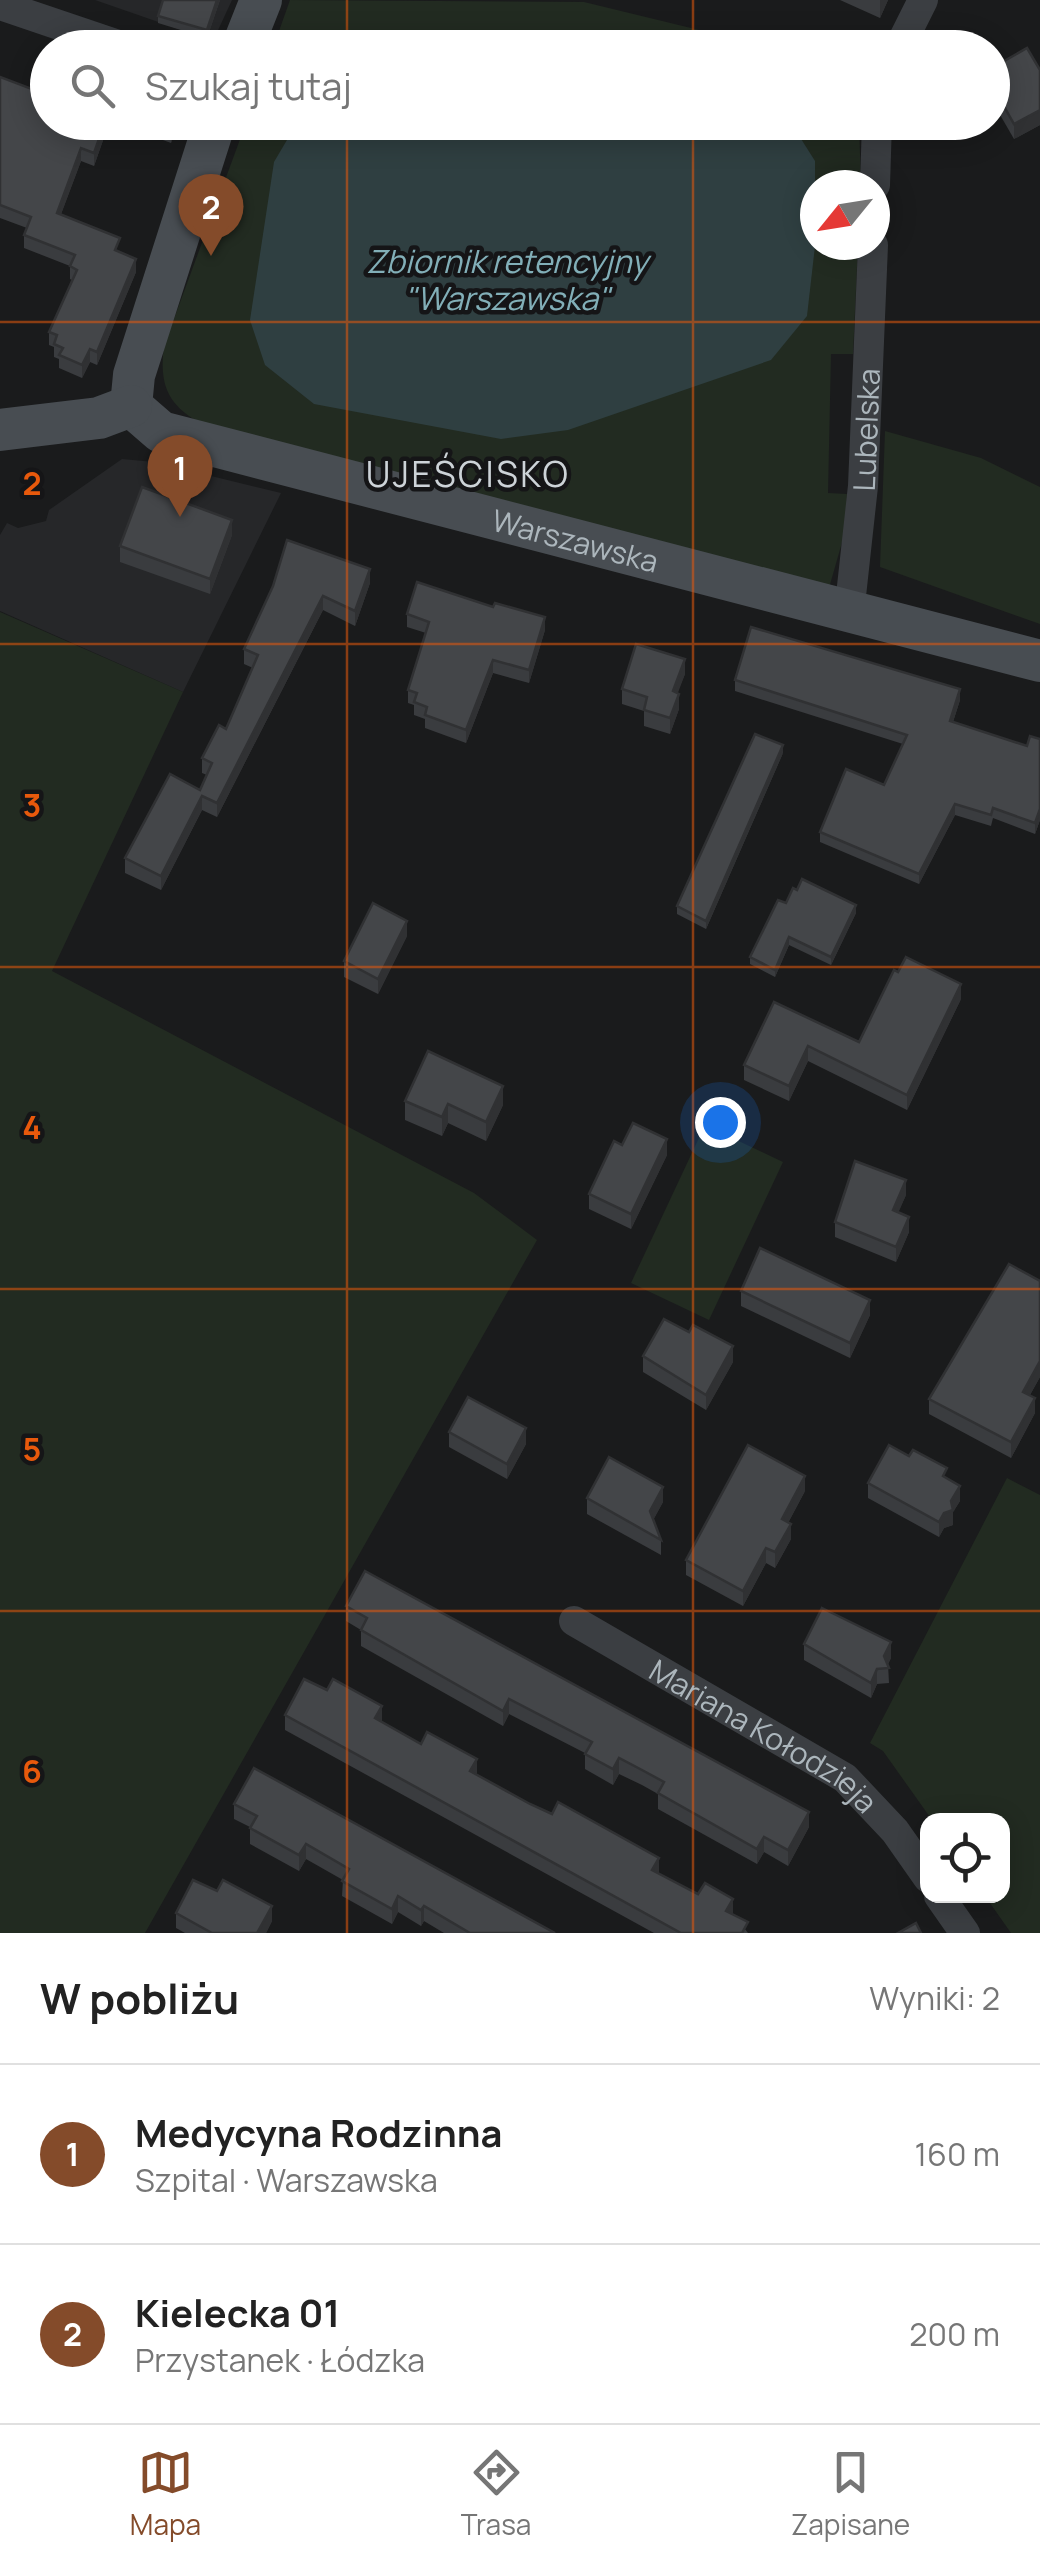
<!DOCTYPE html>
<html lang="pl">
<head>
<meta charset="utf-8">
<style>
	:root { --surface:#fff; --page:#f6f6f6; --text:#222; --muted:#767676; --line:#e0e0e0; --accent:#844b2a }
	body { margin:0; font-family:Manrope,sans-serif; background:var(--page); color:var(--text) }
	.controls { position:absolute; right:30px; bottom:30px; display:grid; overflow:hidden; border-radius:20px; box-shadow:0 5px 25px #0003 }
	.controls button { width:90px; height:90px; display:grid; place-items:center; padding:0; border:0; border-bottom:2px solid var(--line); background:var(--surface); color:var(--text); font:50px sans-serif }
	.compass { position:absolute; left:800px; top:170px; width:90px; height:90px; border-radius:50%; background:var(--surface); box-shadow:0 5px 25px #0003; rotate:240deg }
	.you { position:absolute; left:720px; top:1122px; width:35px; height:35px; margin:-25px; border:8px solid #fff; border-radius:50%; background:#1a73e8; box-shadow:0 0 0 15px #1a73e833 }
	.badge { display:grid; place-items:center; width:65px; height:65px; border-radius:50%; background:var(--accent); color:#fff; font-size:32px; font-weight:700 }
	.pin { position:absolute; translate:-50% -82px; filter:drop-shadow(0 2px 5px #0008) }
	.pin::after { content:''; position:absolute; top:52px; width:35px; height:30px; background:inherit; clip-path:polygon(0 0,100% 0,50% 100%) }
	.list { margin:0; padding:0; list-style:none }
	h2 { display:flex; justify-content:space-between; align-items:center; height:130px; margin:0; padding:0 40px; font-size:42px }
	h2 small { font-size:32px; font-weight:400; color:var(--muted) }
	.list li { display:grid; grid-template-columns:65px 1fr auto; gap:30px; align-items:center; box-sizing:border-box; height:180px; padding:0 40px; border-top:2px solid var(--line) }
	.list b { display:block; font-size:38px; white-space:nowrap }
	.list p { margin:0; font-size:32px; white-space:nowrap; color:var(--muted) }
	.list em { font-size:32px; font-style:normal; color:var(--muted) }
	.icon { flex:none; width:55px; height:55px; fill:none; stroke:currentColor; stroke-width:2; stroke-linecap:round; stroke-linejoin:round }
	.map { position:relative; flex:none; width:1040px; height:1933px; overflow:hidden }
	.search { position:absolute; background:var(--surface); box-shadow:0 5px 25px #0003; left:30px; right:30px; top:30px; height:110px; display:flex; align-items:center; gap:25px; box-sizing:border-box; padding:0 35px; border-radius:55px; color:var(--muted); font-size:38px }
	.sheet { height:490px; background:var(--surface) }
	nav { display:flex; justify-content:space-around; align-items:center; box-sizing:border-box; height:140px; border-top:2px solid var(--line); background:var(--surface); font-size:28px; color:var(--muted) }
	nav a { display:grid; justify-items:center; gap:5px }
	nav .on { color:var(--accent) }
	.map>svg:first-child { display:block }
	.built { fill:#262729 }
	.green { fill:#222b21 }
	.water { fill:#2f3f41 }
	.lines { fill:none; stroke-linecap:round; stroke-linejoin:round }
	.street { stroke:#3b3e42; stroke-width:30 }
	.secondary { stroke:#484d52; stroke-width:42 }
	.wall { fill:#3a3c3f }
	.shaded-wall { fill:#303133 }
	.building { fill:#444649; stroke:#303133; stroke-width:2.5 }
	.grid { fill:none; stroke:#e8590c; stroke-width:2.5; stroke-opacity:0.55 }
	.labels { text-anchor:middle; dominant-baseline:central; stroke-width:9; stroke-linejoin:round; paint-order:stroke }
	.street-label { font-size:30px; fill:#acb6bc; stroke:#151517 }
	.water-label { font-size:32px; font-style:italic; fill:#82afb8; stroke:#151517 }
	.quarter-label { font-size:35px; letter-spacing:2.5px; fill:#cdd3d8; stroke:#151517 }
	.grid-label { font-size:32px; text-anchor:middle; font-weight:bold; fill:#e8590c; stroke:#151517; stroke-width:9; stroke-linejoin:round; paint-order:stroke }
</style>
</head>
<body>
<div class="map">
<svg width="1040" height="1933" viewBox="0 0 1040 1933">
	<rect width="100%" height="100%" fill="#1a1b1c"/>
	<g class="built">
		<path d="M95,0h137l-19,41z"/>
		<path d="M122,459l32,3 127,31 -98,199 -183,-81v-76l7,-12 11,5 28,-7 3,-11z"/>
	</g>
	<g class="green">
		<path d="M290,0l294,2 185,45 -496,1z"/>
		<path d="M246,123h613l2,62h-46v60h43l-5,109h-22l-3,139 19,1 -2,38 -16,56 -627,-164c-35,-19 -43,-40 -38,-78z"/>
		<path d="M885,431l96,27 59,29v137l-160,-57z"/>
		<path d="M0,612l183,80 -131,279 422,222 63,47 -392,693h-145z"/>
		<path d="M705,1125l78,37 -74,158 -78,-37z"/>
		<path d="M1007,1478l33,17v438h-29l-26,-37h17v-76h-70l-49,-69 -13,-8z"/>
	</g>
	<path class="water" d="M297,123h494l24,38v85l-8,70 -36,44 -203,70 -67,9 -187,-35 -49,-39 -15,-45 24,-158z"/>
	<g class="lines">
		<g class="street">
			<path d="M0,5l127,43"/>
			<path d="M899,48l24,-48"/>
			<path d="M875,185l2,-63"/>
			<path id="s1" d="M849,614l14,-128 10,-241"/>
			<path id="s2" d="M574,1621l271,157 50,53 33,47"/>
			<path d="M939,1896l26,37"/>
		</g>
		<g class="secondary">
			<path d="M242,48l19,-48"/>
			<path id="s3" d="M131,406l30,26 879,229"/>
			<path d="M131,406l3,-31 81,-253"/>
			<path d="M0,430l99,-12 32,-12"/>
		</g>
	</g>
	<g class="wall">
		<path d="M220,0l-13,38 -49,-15v-7z"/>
		<path d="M840,0h48l-8,18z"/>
		<path d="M992,68l48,2v55l-26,14 -22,-38z"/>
		<path d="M0,77l107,45v7l-13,37 -13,-5 -20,53 59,38 16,20 -39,93 -7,-3 -8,16 -23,-10v-9l-5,-2v-10l-5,-2v-13l23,-52 -2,-1v-13l-46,-18v-13l3,-7 -27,-10z"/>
		<path d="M128,122h50l-7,21 -43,-16z"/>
		<path d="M232,535l-22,59 -90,-32v-16z"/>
		<path d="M370,583l-15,43 -32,-16 -106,207 -15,-7 -41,80 -36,-17v-15l75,-68 7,-15 -5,-2v-15l24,-29 27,-61 -9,-4v-15l29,-63z"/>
		<path d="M407,614l138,16 -16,53 -36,-10 -27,70 -41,-15v-9l-11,-4v-10l-6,-2v-13l18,-57 -19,-6z"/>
		<path d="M685,674l-8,19 2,16 -9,25 -26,-8v-15l-22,-7v-15z"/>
		<path d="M735,680l225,20 -7,22 74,24 13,-7v81l-5,14 -42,-16 -2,8 -36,-11 -36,69 -99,-42v-10l64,-47 19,-41 -168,-53z"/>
		<path d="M783,753l-77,176 -29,-15v-8z"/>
		<path d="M786,903l70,10 -25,52 -42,-20 -14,32 -25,-13v-7z"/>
		<path d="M407,936l-29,58 -34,-17v-16z"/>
		<path d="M961,999l-54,111 -99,-49 -19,40 -45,-21v-15l30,-63 85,40z"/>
		<path d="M405,1101l98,4 -17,36 -38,-18 -6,13 -37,-16z"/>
		<path d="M622,1145l45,10 -36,74 -42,-20v-15z"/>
		<path d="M906,1195l-8,17 11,20 -13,30 -61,-25v-15z"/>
		<path d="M1040,1281v96l-10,18 5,18 -24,45 -82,-44v-15z"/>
		<path d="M741,1291l129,24 -20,43 -109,-52z"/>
		<path d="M643,1356l90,6 -27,48 -63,-38z"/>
		<path d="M449,1432l77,12 -19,35 -58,-32z"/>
		<path d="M947,1479l13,22 -7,11v13l-9,3 -5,9 -71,-39v-15z"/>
		<path d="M805,1491l-17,32 3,16 -16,29 -9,-5 -23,43 -57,-31v-15z"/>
		<path d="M587,1498l76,4 -10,18 8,20v15l-74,-41z"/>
		<path d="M346,1606l463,221 -21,39 -24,-14 -7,12 -99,-55v-15l-16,-9 -23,-11 -6,11 -28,-16v-16l-76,-39 -6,12 -142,-80v-16l-15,-9z"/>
		<path d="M804,1644l87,14 -3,6 1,19 -12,1 -6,14 -67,-38z"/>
		<path d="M327,1690l149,85 257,139 15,19h-94l-369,-203v-15z"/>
		<path d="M234,1804l321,129h-111l-20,-12 -3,5 -23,-14 -6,12 -50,-28 1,-16 -37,-21 -7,12 -49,-27v-17l-16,-8z"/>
		<path d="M176,1913l96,8 -6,12h-81l-9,-5z"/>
	</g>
	<g class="shaded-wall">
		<path d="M217,0h3l-13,38v-8z"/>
		<path d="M880,0h8l-8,18z"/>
		<path d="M1040,110v15l-26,14v-15z"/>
		<path d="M105,122h2v7l-13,37v-13z"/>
		<path d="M175,122h3l-7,21v-8z"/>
		<path d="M81,148v13l-24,64v-12z"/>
		<path d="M136,259v13l-39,93v-13z"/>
		<path d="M90,349v13l-8,16v-13z"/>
		<path d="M232,520v15l-22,59v-15z"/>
		<path d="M370,569v14l-15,43v-15z"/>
		<path d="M323,596v14l-106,207v-14z"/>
		<path d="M545,617v13l-16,53v-13z"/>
		<path d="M685,659v15l-12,32v-15z"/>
		<path d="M493,660v13l-27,70v-13z"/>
		<path d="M960,689v11l-10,31v-10z"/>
		<path d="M679,694v15l-9,25v-16z"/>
		<path d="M783,745v8l-77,176v-8z"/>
		<path d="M202,796v14l-41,80v-14z"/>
		<path d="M955,804v11l-36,69v-10z"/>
		<path d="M1040,809v11l-5,14v-11z"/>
		<path d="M856,905v8l-25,52v-8z"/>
		<path d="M407,921v15l-29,58v-15z"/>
		<path d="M789,937v8l-14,32v-7z"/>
		<path d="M961,984v15l-54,111v-15z"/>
		<path d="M808,1046v15l-19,40v-15z"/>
		<path d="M503,1086v19l-17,36v-19z"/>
		<path d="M448,1104v19l-6,13v-19z"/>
		<path d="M667,1139v16l-36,74v-15z"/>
		<path d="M906,1180v15l-13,30v-15z"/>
		<path d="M909,1217v15l-13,30v-15z"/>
		<path d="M870,1300v15l-20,43v-15z"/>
		<path d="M733,1346v16l-27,48v-15z"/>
		<path d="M1040,1361v16l-17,30v-15z"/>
		<path d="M1035,1398v15l-24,45v-16z"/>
		<path d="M526,1428v16l-19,35v-15z"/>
		<path d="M805,1476v15l-23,43v-15z"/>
		<path d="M960,1486v15l-7,11v13l-9,3 -5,9v-15z"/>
		<path d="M663,1487v15l-13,24v-15z"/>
		<path d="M791,1524v15l-16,29v-16z"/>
		<path d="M766,1548v15l-23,43v-15z"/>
		<path d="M891,1642v16l-5,10 -2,-12z"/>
		<path d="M877,1669v15l-6,14v-15z"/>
		<path d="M509,1699v15l-6,12v-15z"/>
		<path d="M382,1706v15l-7,13v-16z"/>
		<path d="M619,1758v16l-6,11v-16z"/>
		<path d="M477,1759v15l-7,-3z"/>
		<path d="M809,1812v15l-21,39v-16z"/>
		<path d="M764,1837v15l-7,12v-15z"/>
		<path d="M306,1844v15l-7,12v-16z"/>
		<path d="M659,1858v15l-7,-3z"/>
		<path d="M398,1896v16l-6,12v-15z"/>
		<path d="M733,1899v15l-7,-3z"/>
		<path d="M272,1906v15l-6,12h-9z"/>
		<path d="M424,1906v15l-3,5v-16z"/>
	</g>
	<g class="building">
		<path d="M163,0h54l-10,30 -49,-14z"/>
		<path d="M1027,48l13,22v40l-26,14 -22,-39v-17z"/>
		<path d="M0,77l48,18v27h57l-11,31 -13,-5 -24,65 63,25 -5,12 21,9 -39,93 -7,-3 -8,16 -23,-10 4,-7 -9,-4 3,-9 -8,-3 28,-62 -7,-4 5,-11 -51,-20 7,-18 -31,-12z"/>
		<path d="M136,122h39l-4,13z"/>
		<path d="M142,487l90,33 -22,59 -90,-33z"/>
		<path d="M287,540l83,29 -15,42 -32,-15 -106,207 -15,-7 -41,80 -36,-18 45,-84 30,16 12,-27 -10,-5 17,-33 7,4 32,-74 -14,-6 29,-63z"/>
		<path d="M417,582l76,25 2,-4 50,14 -16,53 -36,-10 -27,70 -41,-15 2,-8 -13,-5 3,-9 -9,-3 21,-68 -22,-8z"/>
		<path d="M751,627l209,62 -10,32 77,25 3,-10 10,3v70l-5,14 -42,-15 -2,7 -36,-11 -36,70 -99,-42 26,-63 38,16 23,-50 -172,-55z"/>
		<path d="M636,644l49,15 -12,32 6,3 -9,24 -26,-8 3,-13 -25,-8z"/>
		<path d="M755,734l28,11 -77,176 -29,-15z"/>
		<path d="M802,879l54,26 -25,52 -42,-20 -14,33 -25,-13 28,-57 8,3 7,-15 4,2z"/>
		<path d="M373,903l34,18 -29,58 -34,-18z"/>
		<path d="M906,957l55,27 -54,111 -99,-49 -19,40 -45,-21 30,-63 85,40 35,-72 4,2z"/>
		<path d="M428,1051l75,35 -17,36 -38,-18 -6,13 -37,-16z"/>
		<path d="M633,1123l34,16 -36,75 -42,-20 25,-53 8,4z"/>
		<path d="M855,1161l51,19 -13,30 16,7 -13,30 -61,-25z"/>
		<path d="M760,1248l110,52 -20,43 -109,-52z"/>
		<path d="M1009,1264l31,17v80l-17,31 12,6 -24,44 -82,-43z"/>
		<path d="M664,1319l25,13 4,-7 40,21 -27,49 -63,-39z"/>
		<path d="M468,1397l58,31 -19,36 -58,-32z"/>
		<path d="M748,1445l57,31 -23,43 9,5 -16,28 -9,-4 -23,43 -57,-31z"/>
		<path d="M889,1445l20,11 4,-6 34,18 -4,8 17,10 -9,15 2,9 -9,3 -5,9 -71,-39z"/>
		<path d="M609,1457l54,30 -13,24 11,29 -74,-42z"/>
		<path d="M365,1571l444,241 -21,38 -24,-13 -7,12 -99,-56 6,-11 -22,-12 -23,-12 -6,11 -28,-15 7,-12 -83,-43 -6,12 -142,-81 6,-12 -21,-12z"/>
		<path d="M822,1608l69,34 -7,14 5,12 -12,1 -6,14 -67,-39z"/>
		<path d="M304,1679l23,11 6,-11 49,27 -7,12 46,26 6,-12 50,27 -7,12 60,33 22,10 6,-12 101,56 -7,12 46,24 7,-11 28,16 -7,12 22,11 -6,11h-61l-396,-218z"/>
		<path d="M254,1768l301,165h-85l-46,-27 -3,4 -23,-14 -6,13 -50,-28 7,-12 -43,-25 -7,11 -49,-27 7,-12 -23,-12z"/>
		<path d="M193,1880l24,11 6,-11 49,26 -15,27h-45l-36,-20z"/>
		<path d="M916,1923l5,10h-23z"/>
	</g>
	<path class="grid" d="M347,0v48M693,0v48M347,122v1811M693,122v1811M0,322h1040M0,644h1040M0,967h1040M0,1289h1040M0,1611h1040"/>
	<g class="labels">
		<g class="street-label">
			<text stroke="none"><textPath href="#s1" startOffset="185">Lubelska</textPath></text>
			<text stroke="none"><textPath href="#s3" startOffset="468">Warszawska</textPath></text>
			<text stroke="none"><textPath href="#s2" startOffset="222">Mariana Kołodzieja</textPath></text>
		</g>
		<g class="water-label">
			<text x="507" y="261">Zbiornik retencyjny<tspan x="507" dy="37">"Warszawska"</tspan></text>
		</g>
		<g class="quarter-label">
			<text x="468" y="474">UJEŚCISKO</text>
		</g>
	</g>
	<g class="grid-label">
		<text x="32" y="495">2</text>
		<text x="32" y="817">3</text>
		<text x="32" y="1139">4</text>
		<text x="32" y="1461">5</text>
		<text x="32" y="1783">6</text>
	</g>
</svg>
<div class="controls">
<button><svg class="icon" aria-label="locate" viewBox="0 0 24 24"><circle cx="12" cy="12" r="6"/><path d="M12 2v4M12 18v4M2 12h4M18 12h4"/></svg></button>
</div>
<svg class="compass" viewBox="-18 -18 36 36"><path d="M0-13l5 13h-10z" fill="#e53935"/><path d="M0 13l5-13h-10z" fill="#767676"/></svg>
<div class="you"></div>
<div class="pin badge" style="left:180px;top:517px">1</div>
<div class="pin badge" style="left:211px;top:256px">2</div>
<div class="search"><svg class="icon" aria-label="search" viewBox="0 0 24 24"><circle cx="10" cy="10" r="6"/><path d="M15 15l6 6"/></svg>Szukaj tutaj</div>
</div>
<section class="sheet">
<h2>W pobliżu<small>Wyniki: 2</small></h2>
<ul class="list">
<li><span class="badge">1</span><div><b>Medycyna Rodzinna</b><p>Szpital · Warszawska</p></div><em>160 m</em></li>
<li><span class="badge">2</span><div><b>Kielecka 01</b><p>Przystanek · Łódzka</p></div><em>200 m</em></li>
</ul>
</section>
<nav>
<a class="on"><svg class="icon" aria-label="map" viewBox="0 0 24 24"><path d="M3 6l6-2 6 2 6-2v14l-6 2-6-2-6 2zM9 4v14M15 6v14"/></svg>Mapa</a>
<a><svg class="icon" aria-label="directions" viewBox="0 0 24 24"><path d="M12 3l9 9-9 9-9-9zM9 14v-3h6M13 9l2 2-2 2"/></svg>Trasa</a>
<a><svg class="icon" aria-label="saved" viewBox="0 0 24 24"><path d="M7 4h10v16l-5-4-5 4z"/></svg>Zapisane</a>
</nav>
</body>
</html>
